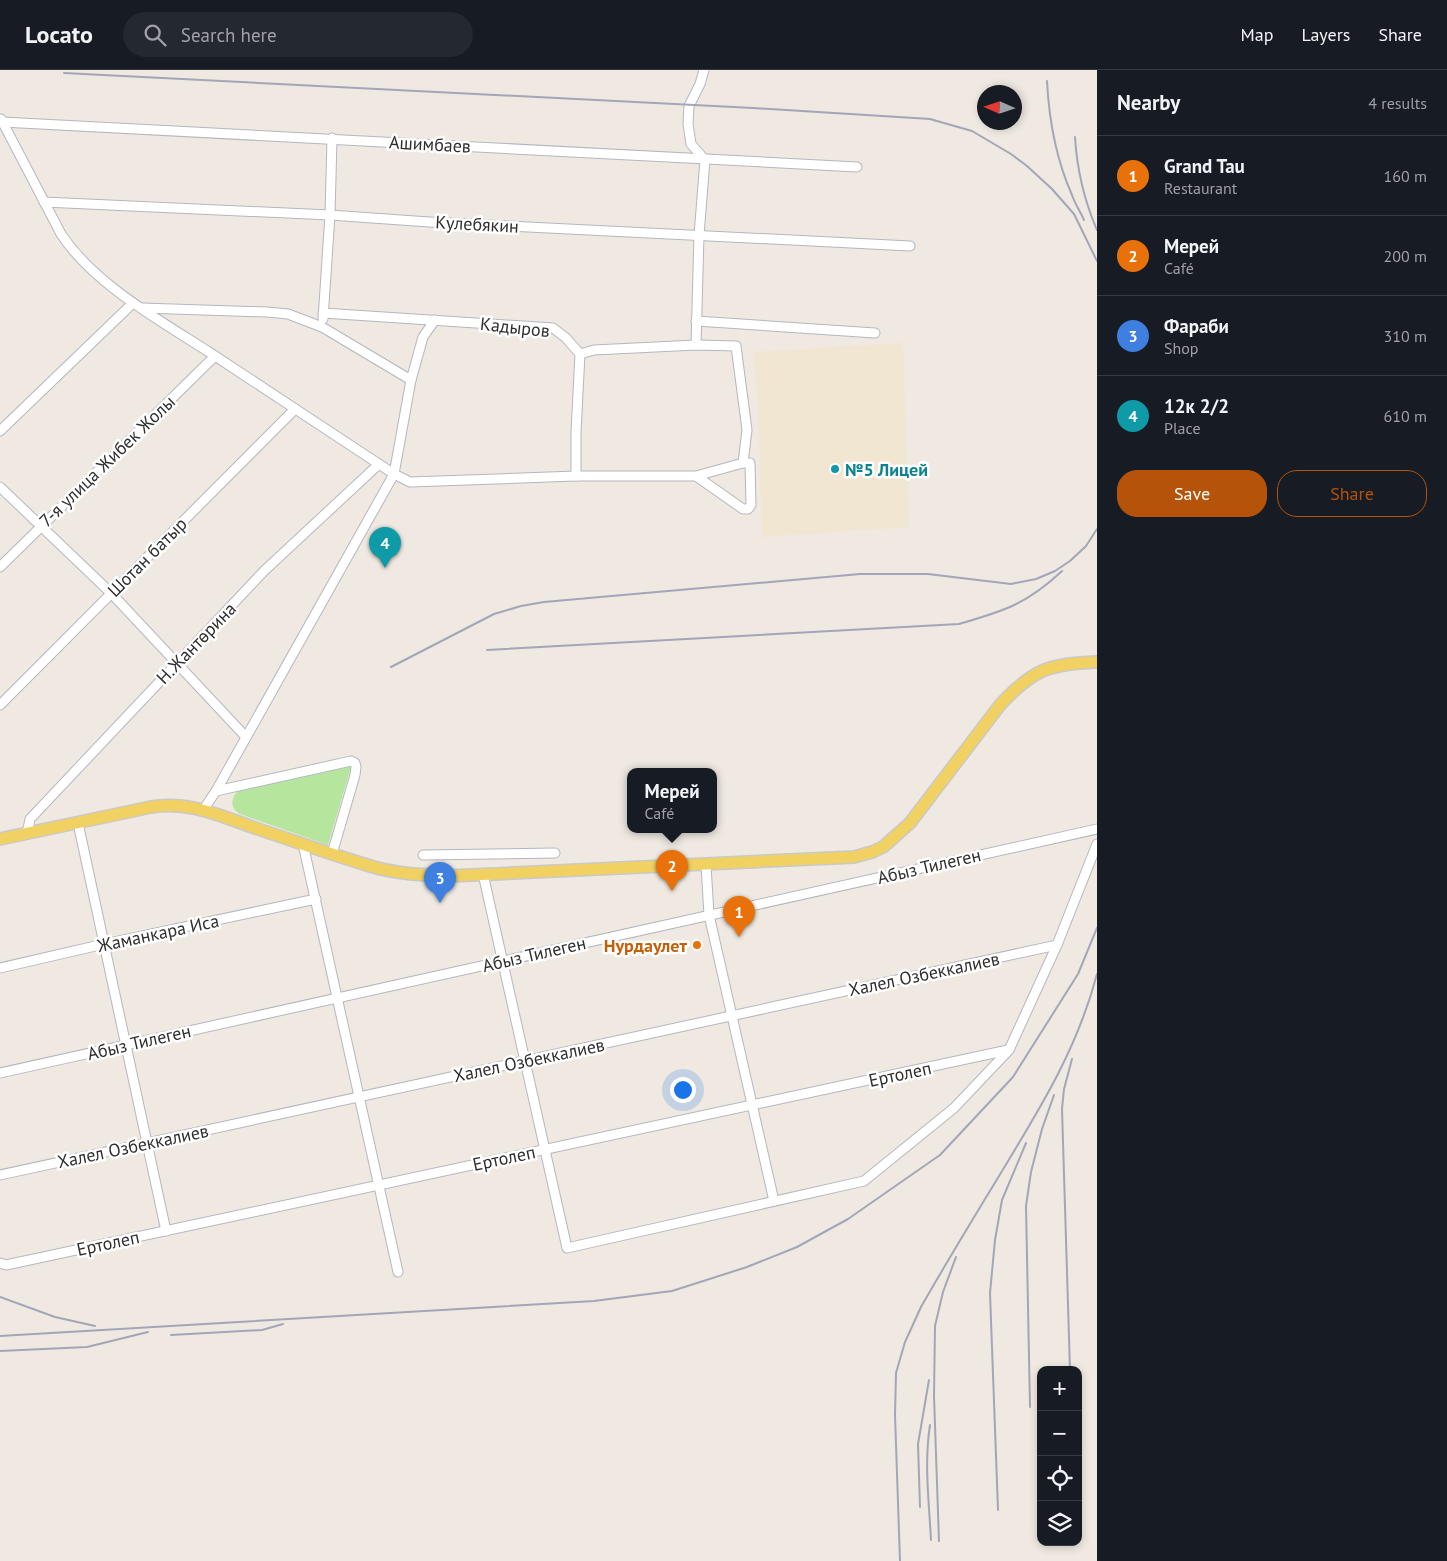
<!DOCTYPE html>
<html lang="en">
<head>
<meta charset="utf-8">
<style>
	:root { --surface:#171b24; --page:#242831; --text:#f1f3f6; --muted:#9ea1a6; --line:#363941; --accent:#b45309 }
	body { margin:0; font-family:"PT Sans",sans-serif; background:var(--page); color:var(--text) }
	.controls { position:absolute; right:15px; bottom:15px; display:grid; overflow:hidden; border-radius:10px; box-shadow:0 2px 8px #0003 }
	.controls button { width:45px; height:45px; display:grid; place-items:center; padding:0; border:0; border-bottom:1px solid var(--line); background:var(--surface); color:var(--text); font:25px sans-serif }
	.compass { position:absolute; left:977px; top:15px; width:45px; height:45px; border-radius:50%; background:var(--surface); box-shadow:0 2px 8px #0003; rotate:273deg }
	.you { position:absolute; left:682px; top:1019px; width:18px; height:18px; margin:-12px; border:4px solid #fff; border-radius:50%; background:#1a73e8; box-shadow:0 0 0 8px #1a73e833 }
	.badge { display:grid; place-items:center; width:32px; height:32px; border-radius:50%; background:var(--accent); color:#fff; font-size:16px; font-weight:700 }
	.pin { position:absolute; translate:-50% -41px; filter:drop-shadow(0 1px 2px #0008) }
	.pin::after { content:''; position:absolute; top:26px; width:18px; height:15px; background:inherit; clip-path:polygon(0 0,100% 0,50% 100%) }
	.popup { position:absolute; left:627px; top:698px; width:90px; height:65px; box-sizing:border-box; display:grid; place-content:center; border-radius:10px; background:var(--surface); filter:drop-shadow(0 1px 4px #0005); font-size:16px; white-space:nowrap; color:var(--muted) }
	.popup b { font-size:19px; color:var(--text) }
	.popup::after { content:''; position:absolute; left:50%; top:100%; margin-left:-10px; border:10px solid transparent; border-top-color:var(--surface) }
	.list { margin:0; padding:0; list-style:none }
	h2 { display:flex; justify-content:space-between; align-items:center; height:65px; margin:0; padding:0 20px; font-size:21px }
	h2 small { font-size:16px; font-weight:400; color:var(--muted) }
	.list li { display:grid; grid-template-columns:32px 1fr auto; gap:15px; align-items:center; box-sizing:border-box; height:80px; padding:0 20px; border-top:1px solid var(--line) }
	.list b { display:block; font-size:19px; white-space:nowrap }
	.list p { margin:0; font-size:16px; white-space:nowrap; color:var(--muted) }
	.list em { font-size:16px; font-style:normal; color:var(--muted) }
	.actions { display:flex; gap:10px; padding:15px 20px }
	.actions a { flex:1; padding:11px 0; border:1px solid var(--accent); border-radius:20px; text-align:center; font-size:18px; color:var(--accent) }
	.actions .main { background:var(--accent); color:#fff }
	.icon { flex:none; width:28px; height:28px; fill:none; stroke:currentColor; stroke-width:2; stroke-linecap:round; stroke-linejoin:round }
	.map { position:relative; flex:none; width:1097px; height:1491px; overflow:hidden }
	header { display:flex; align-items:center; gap:30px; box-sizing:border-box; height:70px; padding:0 25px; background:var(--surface); border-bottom:1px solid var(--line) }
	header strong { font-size:24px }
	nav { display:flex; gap:28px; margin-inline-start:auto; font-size:18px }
	.search { width:350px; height:45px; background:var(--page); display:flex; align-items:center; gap:12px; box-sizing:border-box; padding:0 18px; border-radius:28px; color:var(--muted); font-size:19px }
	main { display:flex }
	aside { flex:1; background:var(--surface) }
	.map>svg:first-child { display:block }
	.education { fill:#f0e6d1 }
	.green { fill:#b6e59e }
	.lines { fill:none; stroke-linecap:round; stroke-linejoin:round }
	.minor-casing { stroke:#b4b7c1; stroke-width:11 }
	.major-casing { stroke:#c9c9c9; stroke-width:14 }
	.minor { stroke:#fff; stroke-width:9 }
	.major { stroke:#f2d163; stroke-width:11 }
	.rail { stroke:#a3a6b8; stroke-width:2 }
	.culture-dot { fill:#0f9aa8; stroke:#fff; stroke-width:2 }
	.food-dot { fill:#e8710a; stroke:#fff; stroke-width:2 }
	.labels { text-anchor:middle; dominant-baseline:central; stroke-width:5; stroke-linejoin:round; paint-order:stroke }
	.street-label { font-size:18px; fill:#2e2e2e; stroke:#fff }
	.culture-label { font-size:18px; font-weight:bold; fill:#0d838f; stroke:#fff; text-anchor:start }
	.food-label { font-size:18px; font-weight:bold; fill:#c56008; stroke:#fff; text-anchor:end }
</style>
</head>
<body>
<header>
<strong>Locato</strong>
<div class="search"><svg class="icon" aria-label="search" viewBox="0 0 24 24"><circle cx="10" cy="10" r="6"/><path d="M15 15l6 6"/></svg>Search here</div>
<nav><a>Map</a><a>Layers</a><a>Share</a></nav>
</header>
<main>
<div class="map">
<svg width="1097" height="1491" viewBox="0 0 1097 1491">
	<rect width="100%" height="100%" fill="#efe9e1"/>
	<path class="education" d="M903,273l6,184 -147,10 -4,-136 -5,-49z"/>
	<path class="green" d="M350,695l1,2 -23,78 -88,-31c-10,-6 -10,-16 -1,-24z"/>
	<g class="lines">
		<g class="minor-casing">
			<g id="minor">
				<path d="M1,49l60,115c33,50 98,86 148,118 62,41 123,81 185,122l16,8 166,-6v-44l4,-78"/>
				<path d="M2,52l855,45"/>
				<path d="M44,132l286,13 99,7 481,24"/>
				<path d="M142,238l125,4 21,2 34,13 89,53 -17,94 -178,317 -13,19"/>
				<path d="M323,243l230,15 13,10 14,16 14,-4 102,-5 40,1 11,84 -4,33"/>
				<path d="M323,249l7,-104 2,-77"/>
				<path d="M696,251l179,12"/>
				<path d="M696,275l3,-110 6,-75 -14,-16 -3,-20 1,-18 11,-22 4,-14"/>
				<path d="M411,310l12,-43 12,-17"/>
				<path d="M0,361l133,-128"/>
				<path d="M576,406h120l47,-13h7l1,42 -3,4h-5l-47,-33"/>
				<path d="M0,417l111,106 135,144"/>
				<path d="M0,497l215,-211"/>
				<path d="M0,635l295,-296"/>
				<path d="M216,721l135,-30 4,2 1,4 -1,8 -23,79"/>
				<path d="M78,753l88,408"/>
				<path d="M27,764l3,-15 234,-248 115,-107"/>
				<path d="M303,774l95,428"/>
				<path d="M423,785l132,-2"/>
				<path d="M706,795l3,50 65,286"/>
				<path d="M483,804l84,374 297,-67 90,-73 55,-58 48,-105 40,-101"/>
				<path d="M0,898l104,-24 212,-45"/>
				<path d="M0,1003l1097,-244"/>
				<path d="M0,1105l1057,-230"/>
				<path d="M0,1193l6,2 1002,-215"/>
			</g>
		</g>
		<g class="major-casing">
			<path id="major" d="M0,769l151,-32c38,-7 72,10 107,22 36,12 72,25 109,36 27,9 55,10 83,11l404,-19 18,-5 11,-5 27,-24 90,-118c33,-36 49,-41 97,-43"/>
		</g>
		<use href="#minor" class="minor"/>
		<use href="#major" class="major"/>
		<g class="rail">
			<path d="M64,3l689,35 177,11 42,12 39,23 16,12 25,23 22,25 23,47"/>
			<path d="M1047,11c2,39 9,78 25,114 3,9 8,16 12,25"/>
			<path d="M1075,67c2,33 9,63 22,93"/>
			<path d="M487,580l472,-26c45,-13 68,-20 103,-53"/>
			<path d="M391,597l103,-53 27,-8 23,-4 316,-28h68l83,10 25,-5 19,-8 15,-10 16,-15 11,-17"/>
			<path d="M0,1227l55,20 40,9"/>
			<path d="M171,1265l91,-5 21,-6"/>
			<path d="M0,1266l594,-35 78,-10 75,-24 50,-20 51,-28 92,-64 73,-78 65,-103 19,-46"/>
			<path d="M0,1281l87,-4 61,-15"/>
			<path d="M1070,1300l-8,-261 2,-20 8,-30"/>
			<path d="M1030,1337l-4,-201 5,-34 11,-43 12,-34"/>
			<path d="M930,1355c-6,38 -1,77 1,115"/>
			<path d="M920,1437l-2,-63 11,-64"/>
			<path d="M998,1440l-8,-217 5,-53 7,-40 24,-57"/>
			<path d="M939,1471l-5,-145 1,-70 8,-34 13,-35"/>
			<path d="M900,1491l-5,-146 1,-42 9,-31 16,-35c25,-44 52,-88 78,-131 40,-66 78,-126 98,-202"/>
		</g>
	</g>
	<circle class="culture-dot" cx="835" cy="399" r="5"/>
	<circle class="food-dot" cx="697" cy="875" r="5"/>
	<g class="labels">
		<g class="street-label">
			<text transform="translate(430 74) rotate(3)">Ашимбаев</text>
			<text transform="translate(477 154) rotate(3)">Кулебякин</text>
			<text transform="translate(515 257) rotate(6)">Кадыров</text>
			<text transform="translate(107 391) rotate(-44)">7-я улица Жибек Жолы</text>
			<text transform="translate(147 487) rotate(-45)">Шотан батыр</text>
			<text transform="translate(196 573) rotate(-46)">Н.Жантөрина</text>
			<text transform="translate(929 796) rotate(-13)">Абыз Тилеген</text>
			<text transform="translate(158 863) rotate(-12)">Жаманкара Иса</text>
			<text transform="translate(534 884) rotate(-13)">Абыз Тилеген</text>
			<text transform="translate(924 904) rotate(-12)">Халел Озбеккалиев</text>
			<text transform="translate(139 972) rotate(-13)">Абыз Тилеген</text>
			<text transform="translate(529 990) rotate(-12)">Халел Озбеккалиев</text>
			<text transform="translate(900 1004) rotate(-12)">Ертолеп</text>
			<text transform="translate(133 1076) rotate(-12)">Халел Озбеккалиев</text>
			<text transform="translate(504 1088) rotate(-12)">Ертолеп</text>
			<text transform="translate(108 1173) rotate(-12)">Ертолеп</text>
		</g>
		<g class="culture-label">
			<text x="845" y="399">№5 Лицей</text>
		</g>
		<g class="food-label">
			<text x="687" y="875">Нурдаулет</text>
		</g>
	</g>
</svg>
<div class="controls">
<button>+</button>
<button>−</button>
<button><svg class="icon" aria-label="locate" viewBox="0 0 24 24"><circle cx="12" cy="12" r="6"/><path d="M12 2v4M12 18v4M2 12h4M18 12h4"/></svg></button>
<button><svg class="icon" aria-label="layers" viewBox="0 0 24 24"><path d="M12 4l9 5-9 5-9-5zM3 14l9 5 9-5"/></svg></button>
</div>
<svg class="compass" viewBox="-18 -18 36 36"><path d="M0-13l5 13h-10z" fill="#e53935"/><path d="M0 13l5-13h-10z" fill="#9ea1a6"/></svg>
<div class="you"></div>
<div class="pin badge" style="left:739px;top:867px;background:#e8710a">1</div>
<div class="pin badge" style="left:672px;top:821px;background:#e8710a">2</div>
<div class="popup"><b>Мерей</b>Café</div>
<div class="pin badge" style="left:440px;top:833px;background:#3f7fe0">3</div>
<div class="pin badge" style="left:385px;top:498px;background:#0f9aa8">4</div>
</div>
<aside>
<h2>Nearby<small>4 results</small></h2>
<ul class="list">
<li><span class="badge" style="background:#e8710a">1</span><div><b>Grand Tau</b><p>Restaurant</p></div><em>160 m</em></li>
<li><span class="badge" style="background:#e8710a">2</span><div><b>Мерей</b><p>Café</p></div><em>200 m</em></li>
<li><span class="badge" style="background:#3f7fe0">3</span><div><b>Фараби</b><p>Shop</p></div><em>310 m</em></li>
<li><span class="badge" style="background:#0f9aa8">4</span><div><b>12к 2/2</b><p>Place</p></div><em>610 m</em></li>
</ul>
<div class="actions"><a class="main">Save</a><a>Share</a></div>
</aside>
</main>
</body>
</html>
